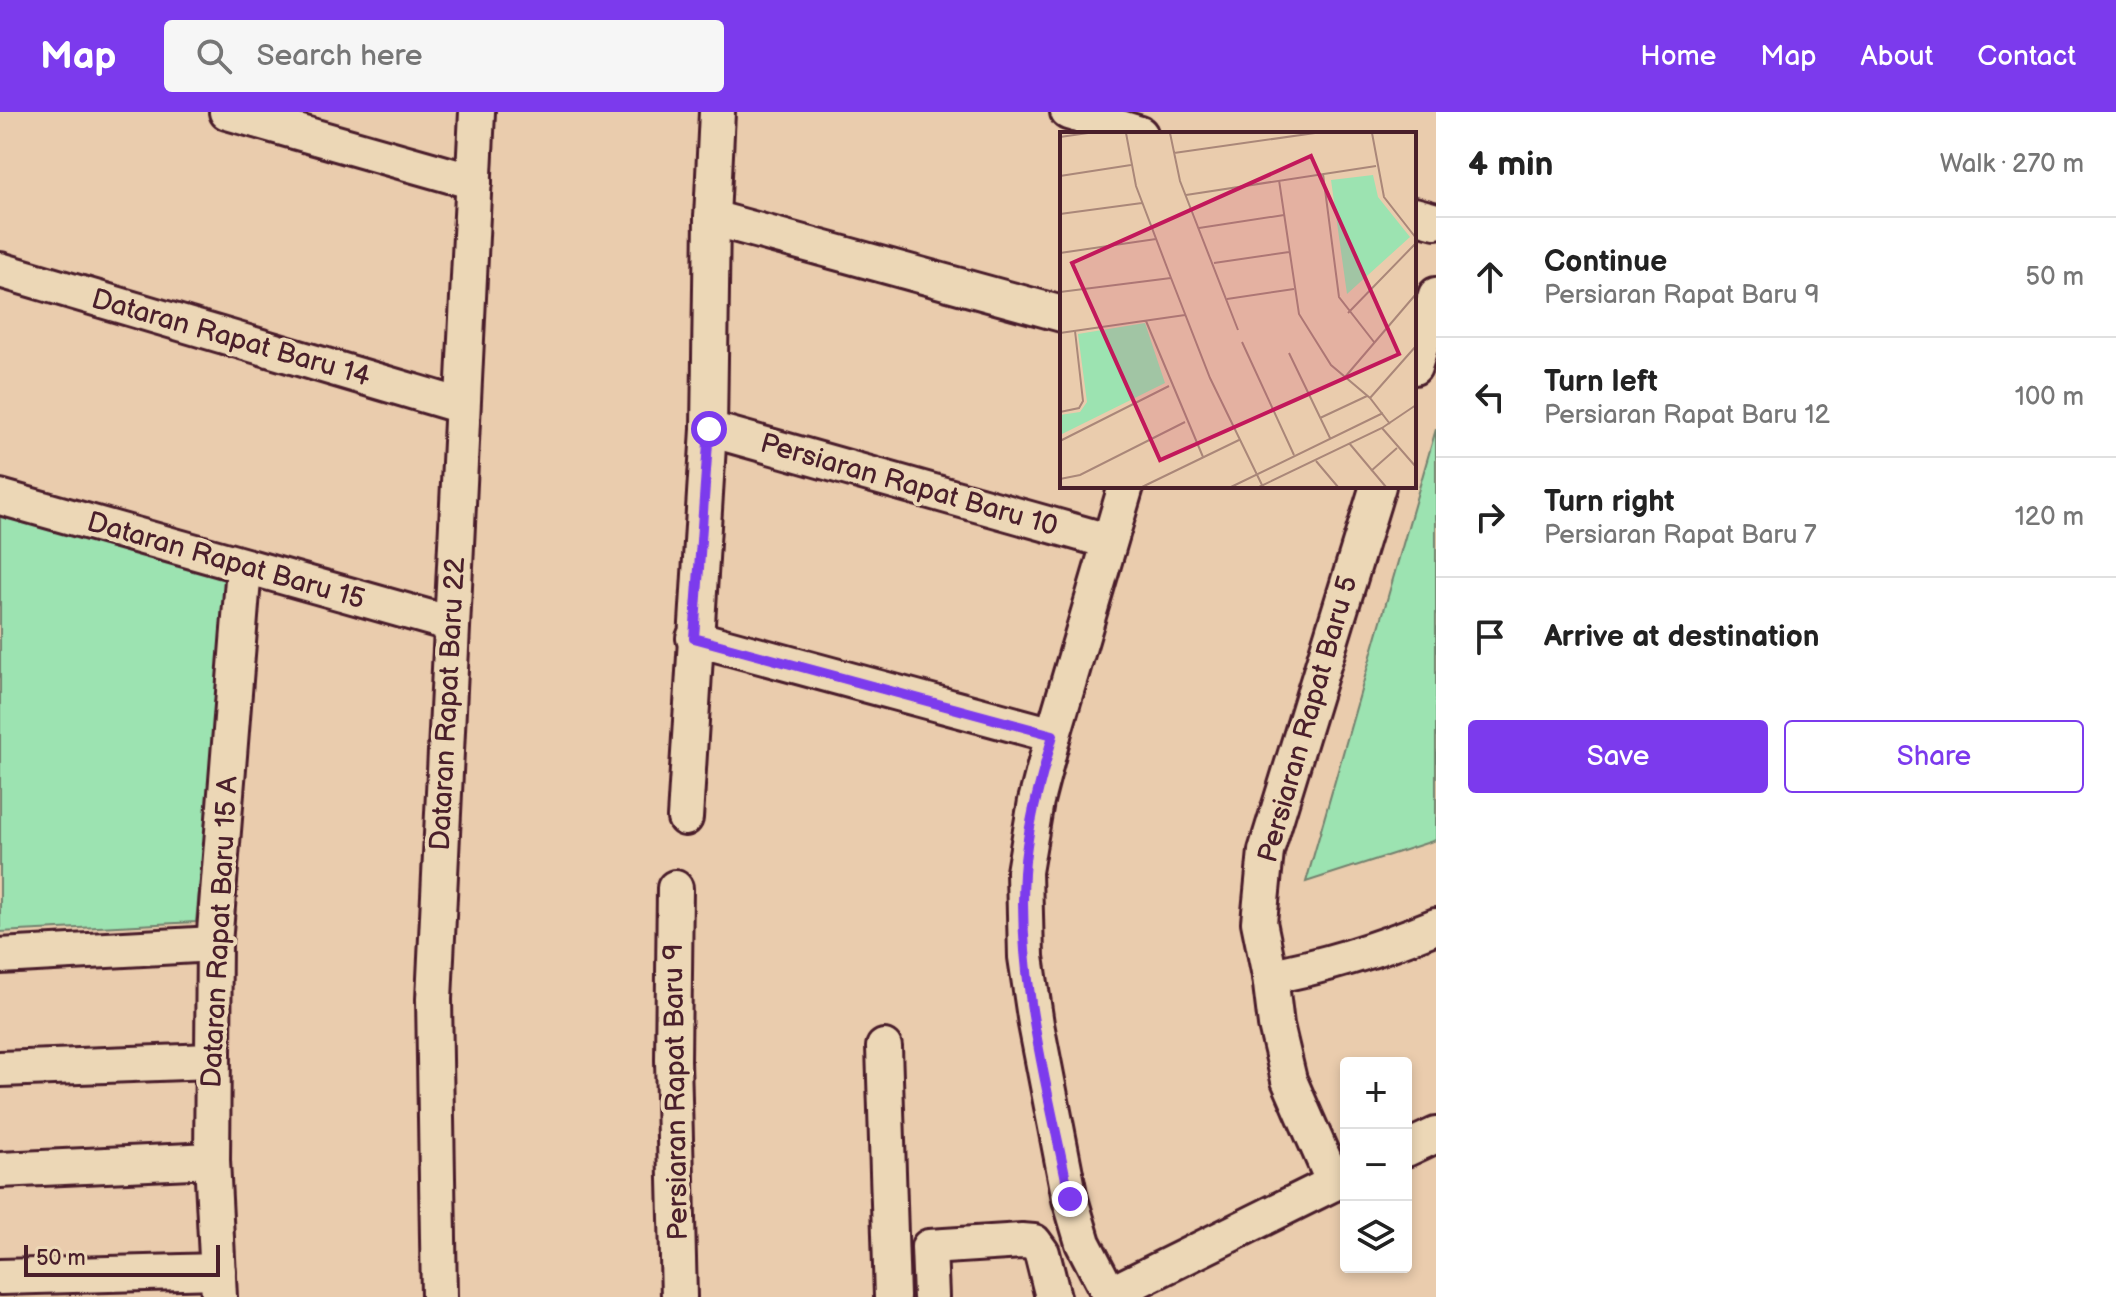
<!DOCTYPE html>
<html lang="en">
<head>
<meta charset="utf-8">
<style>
	:root { --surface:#fff; --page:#f6f6f6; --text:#222; --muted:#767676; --line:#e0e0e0; --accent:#7c3aed }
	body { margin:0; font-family:"Balsamiq Sans",sans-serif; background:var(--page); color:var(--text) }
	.controls { position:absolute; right:24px; bottom:24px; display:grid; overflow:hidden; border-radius:8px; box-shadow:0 4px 12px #0003 }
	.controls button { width:72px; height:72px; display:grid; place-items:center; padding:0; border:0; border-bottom:2px solid var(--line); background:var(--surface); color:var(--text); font:40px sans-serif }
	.scale { position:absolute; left:24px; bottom:20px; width:196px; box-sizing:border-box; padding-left:8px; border:4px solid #4a1f2b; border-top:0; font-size:22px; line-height:28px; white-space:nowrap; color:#4a1f2b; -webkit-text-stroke:6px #ecd7b6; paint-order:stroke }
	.stop { position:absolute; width:24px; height:24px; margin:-18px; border:6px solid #7c3aed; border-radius:50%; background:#fff }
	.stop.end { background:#7c3aed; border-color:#fff; box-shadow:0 2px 8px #0008 }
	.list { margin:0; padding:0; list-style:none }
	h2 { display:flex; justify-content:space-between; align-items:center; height:104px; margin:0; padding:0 32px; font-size:34px }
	h2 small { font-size:26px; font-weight:400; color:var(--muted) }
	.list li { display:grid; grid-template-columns:52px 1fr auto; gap:24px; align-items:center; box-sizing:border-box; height:120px; padding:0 32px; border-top:2px solid var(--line) }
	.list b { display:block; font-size:30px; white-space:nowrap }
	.list p { margin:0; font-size:26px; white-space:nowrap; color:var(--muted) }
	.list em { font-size:26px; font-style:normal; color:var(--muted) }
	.actions { display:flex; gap:16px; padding:24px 32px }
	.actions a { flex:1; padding:18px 0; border:2px solid var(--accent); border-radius:8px; text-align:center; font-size:28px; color:var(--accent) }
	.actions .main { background:var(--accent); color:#fff }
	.icon { flex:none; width:44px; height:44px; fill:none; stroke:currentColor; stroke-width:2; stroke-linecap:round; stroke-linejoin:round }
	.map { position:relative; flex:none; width:1436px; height:1185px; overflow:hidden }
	header { display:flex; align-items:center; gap:48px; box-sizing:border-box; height:112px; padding:0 40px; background:var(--accent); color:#fff }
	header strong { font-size:38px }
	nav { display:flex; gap:44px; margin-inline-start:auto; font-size:28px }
	.search { width:560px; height:72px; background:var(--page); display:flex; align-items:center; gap:20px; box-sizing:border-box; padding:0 28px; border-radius:8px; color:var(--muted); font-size:30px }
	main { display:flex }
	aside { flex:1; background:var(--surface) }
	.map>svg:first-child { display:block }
	.green { fill:#9ce3b1; stroke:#73816e; stroke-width:2 }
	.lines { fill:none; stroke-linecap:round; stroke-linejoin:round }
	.minor-casing { stroke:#4a1f2b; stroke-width:40 }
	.minor { stroke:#ecd7b6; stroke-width:34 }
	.route { stroke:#7c3aed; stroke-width:10 }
	.labels { text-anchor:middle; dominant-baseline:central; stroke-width:8; stroke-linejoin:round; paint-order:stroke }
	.street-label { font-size:28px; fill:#4a1f2b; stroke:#ecd7b6 }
	.inset-road { fill:none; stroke:#aa8779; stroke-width:2 }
	.view { fill:#c2185b; fill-opacity:0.15; stroke:#c2185b; stroke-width:4 }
	.inset-edge { fill:none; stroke:#4a1f2b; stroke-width:4 }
</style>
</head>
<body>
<header>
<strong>Map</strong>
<div class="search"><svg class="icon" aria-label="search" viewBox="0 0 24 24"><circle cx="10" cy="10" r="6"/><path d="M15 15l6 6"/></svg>Search here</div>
<nav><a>Home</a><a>Map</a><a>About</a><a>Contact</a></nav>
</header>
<main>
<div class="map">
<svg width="1436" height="1185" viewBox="0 0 1436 1185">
	<rect width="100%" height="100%" fill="#eaccad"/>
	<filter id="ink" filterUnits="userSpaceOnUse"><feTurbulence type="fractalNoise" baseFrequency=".0125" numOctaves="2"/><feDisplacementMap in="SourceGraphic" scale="16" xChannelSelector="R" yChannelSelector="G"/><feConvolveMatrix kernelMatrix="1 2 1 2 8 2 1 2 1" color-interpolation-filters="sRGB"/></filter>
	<g filter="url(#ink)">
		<g class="green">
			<path d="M1436,317v411l-130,42z"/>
			<path d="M0,403l230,59 -34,348 -196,10z"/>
		</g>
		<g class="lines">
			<g class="minor-casing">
				<g id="minor">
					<path d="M227,0l247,70"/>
					<path d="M1068,0l72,22"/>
					<path d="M1414,103l22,6"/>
					<path d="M712,106l350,96"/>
					<path d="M0,158l462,136"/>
					<path d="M1414,255l22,-72"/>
					<path d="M709,317l399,112"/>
					<path d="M0,385l452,127"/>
					<path d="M694,526l359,97"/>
					<path d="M685,706l24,-389 3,-211 5,-106"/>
					<path d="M675,776l-2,172 6,237"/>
					<path d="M0,844l214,-12"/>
					<path d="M1270,864c58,-10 112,-28 166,-50"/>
					<path d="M884,935l8,250"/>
					<path d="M0,957l211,-8"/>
					<path d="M1406,1037l30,-14"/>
					<path d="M0,1058l212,-10"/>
					<path d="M1334,1071l-45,-103 -13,-55 -6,-49 -11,-54 7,-71 112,-365"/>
					<path d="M0,1165l218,-6"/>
					<path d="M1110,1182l236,-117"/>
					<path d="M219,1185l-7,-137 2,-216 30,-377"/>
					<path d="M439,1185l-5,-298 43,-887"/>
					<path d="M931,1185l-2,-50 93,-6 12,1 8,11 11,44"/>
					<path d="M1111,1185l-28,-54 -13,-44 -34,-175 -10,-67 -2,-85 12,-71 17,-66 73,-249"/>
				</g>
			</g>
			<use href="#minor" class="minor"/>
		</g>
	</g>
	<g class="lines" filter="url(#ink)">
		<path class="route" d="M709,317l-15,209 359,97c-12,45 -26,91 -29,138 -7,108 25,220 46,326"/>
	</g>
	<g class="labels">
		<g class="street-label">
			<text transform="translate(231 226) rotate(16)">Dataran Rapat Baru 14</text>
			<text transform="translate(909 373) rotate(16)">Persiaran Rapat Baru 10</text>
			<text transform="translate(226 449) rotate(16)">Dataran Rapat Baru 15</text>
			<text transform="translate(448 592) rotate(-87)">Dataran Rapat Baru 22</text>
			<text transform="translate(1308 607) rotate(-74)">Persiaran Rapat Baru 5</text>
			<text transform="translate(220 820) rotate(-87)">Dataran Rapat Baru 15 A</text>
			<text transform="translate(676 980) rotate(-91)">Persiaran Rapat Baru 9</text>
		</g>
	</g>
	<g transform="translate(1060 20)">
		<rect width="356" height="356" fill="#eaccad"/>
		<path d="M313,43l5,22 32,40 -63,57 -16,-114zM85,191l20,60 -105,52v-20l20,-3 7,-10 -9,-68z" fill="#9ce3b1"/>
		<path class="inset-road" d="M66,1l10,53 35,92 39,100 52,107M110,1l10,48 58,149M312,1l12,64 32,41M0,5l28,-4M114,21l141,-20M263,42l16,123 35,45M0,44l71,-11M219,48l20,134 32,51 39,33 20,26M126,63l190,-29M0,82l82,-11M139,96l85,-13M0,121l96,-14M154,131l75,-11M0,160l111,-14M167,167l67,-10M288,181l68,-70M86,189l57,136M0,201l125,-18M182,210l52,113M229,221l41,85M285,245l71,-83M310,266l46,-52M0,280l19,-4 4,-7 -8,-70M260,286l47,-22M322,296l34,39M0,309l109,-55M289,311l37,44M256,329l22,26M311,339l26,-23M0,347l20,-4 105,-53M82,355l97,-47M171,355l152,-74M199,355l123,-59 34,-23"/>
		<path class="view" d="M251,24l88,198 -239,106 -88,-197z"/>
		<rect width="356" height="356" class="inset-edge"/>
	</g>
</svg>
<div class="controls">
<button>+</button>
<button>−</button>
<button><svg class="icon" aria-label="layers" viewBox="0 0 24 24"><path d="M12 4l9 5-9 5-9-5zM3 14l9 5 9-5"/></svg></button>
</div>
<div class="scale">50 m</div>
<div class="stop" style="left:709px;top:317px"></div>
<div class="stop end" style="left:1070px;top:1087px"></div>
</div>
<aside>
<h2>4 min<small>Walk · 270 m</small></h2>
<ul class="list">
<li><svg class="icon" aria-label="ahead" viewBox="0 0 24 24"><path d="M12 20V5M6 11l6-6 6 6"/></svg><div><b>Continue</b><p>Persiaran Rapat Baru 9</p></div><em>50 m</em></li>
<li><svg class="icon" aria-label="left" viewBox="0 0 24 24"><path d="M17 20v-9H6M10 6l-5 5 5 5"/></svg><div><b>Turn left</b><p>Persiaran Rapat Baru 12</p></div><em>100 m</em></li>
<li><svg class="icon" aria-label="right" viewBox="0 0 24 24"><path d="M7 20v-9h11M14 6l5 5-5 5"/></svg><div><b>Turn right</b><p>Persiaran Rapat Baru 7</p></div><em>120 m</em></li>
<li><svg class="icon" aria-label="arrive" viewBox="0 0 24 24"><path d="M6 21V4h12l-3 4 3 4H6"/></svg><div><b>Arrive at destination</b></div></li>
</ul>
<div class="actions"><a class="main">Save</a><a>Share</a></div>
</aside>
</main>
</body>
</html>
